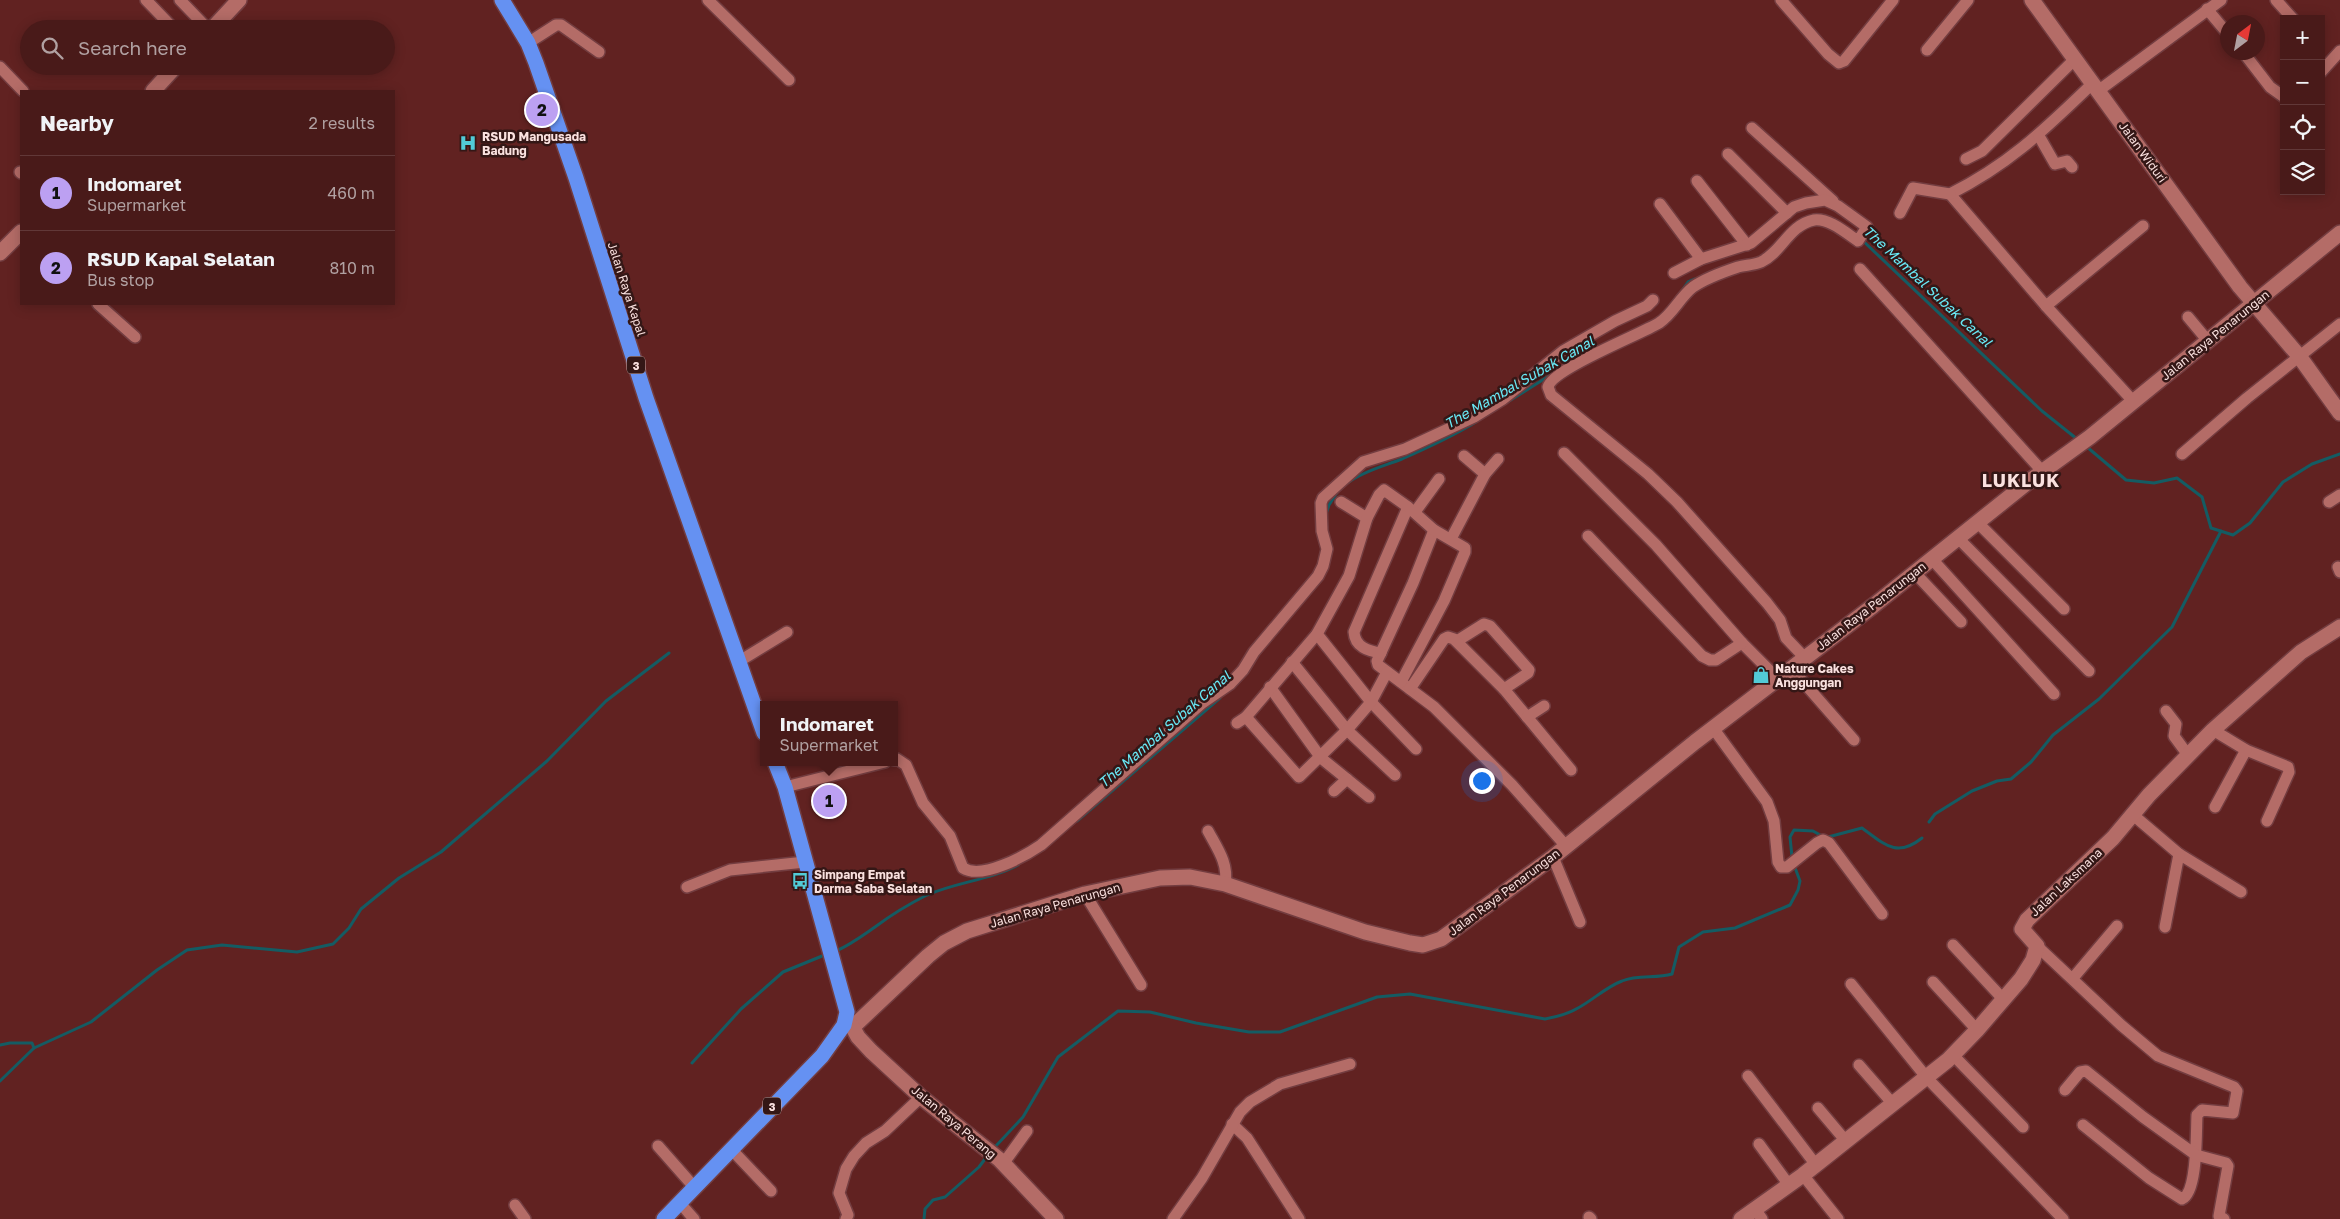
<!DOCTYPE html>
<html lang="en">
<head>
<meta charset="utf-8">
<style>
	:root { --surface:#491a19; --page:#502322; --text:#f1f3f6; --muted:#b1a1a2; --line:#613838; --accent:#bca0f2 }
	body { margin:0; font-family:"Golos Text",sans-serif; background:var(--page); color:var(--text) }
	.controls { position:absolute; right:15px; top:15px; display:grid; overflow:hidden; border-radius:0px; box-shadow:0 2px 12px #0003 }
	.controls button { width:45px; height:45px; display:grid; place-items:center; padding:0; border:0; border-bottom:1px solid var(--line); background:var(--surface); color:var(--text); font:25px sans-serif }
	.compass { position:absolute; left:2220px; top:15px; width:45px; height:45px; border-radius:50%; background:var(--surface); box-shadow:0 2px 12px #0003; rotate:32deg }
	.you { position:absolute; left:1481px; top:780px; width:18px; height:18px; margin:-12px; border:4px solid #fff; border-radius:50%; background:#1a73e8; box-shadow:0 0 0 8px #1a73e833 }
	.badge { display:grid; place-items:center; width:32px; height:32px; border-radius:50%; background:var(--accent); color:#111; font-size:16px; font-weight:700 }
	.pin { position:absolute; translate:-50% -50%; border:2px solid #fff; box-shadow:0 1px 5px #0006 }
	.popup { position:absolute; left:760px; top:701px; width:138px; height:65px; box-sizing:border-box; display:grid; place-content:center; border-radius:0px; background:var(--surface); filter:drop-shadow(0 1px 4px #0005); font-size:16px; white-space:nowrap; color:var(--muted) }
	.popup b { font-size:19px; color:var(--text) }
	.popup::after { content:''; position:absolute; left:50%; top:100%; margin-left:-10px; border:10px solid transparent; border-top-color:var(--surface) }
	.list { margin:0; padding:0; list-style:none }
	h2 { display:flex; justify-content:space-between; align-items:center; height:65px; margin:0; padding:0 20px; font-size:21px }
	h2 small { font-size:16px; font-weight:400; color:var(--muted) }
	.list li { display:grid; grid-template-columns:32px 1fr auto; gap:15px; align-items:center; box-sizing:border-box; height:75px; padding:0 20px; border-top:1px solid var(--line) }
	.list b { display:block; font-size:19px; white-space:nowrap }
	.list p { margin:0; font-size:16px; white-space:nowrap; color:var(--muted) }
	.list em { font-size:16px; font-style:normal; color:var(--muted) }
	.icon { flex:none; width:28px; height:28px; fill:none; stroke:currentColor; stroke-width:2; stroke-linecap:round; stroke-linejoin:round }
	.map { position:relative; flex:none; width:2340px; height:1219px; overflow:hidden }
	.search { position:absolute; background:var(--surface); box-shadow:0 2px 12px #0003; left:20px; top:20px; width:375px; height:55px; display:flex; align-items:center; gap:12px; box-sizing:border-box; padding:0 18px; border-radius:28px; color:var(--muted); font-size:19px }
	.panel { position:absolute; background:var(--surface); box-shadow:0 2px 12px #0003; left:20px; top:90px; width:375px; height:215px; border-radius:0px }
	.map>svg:first-child { display:block }
	.lines { fill:none; stroke-linecap:round; stroke-linejoin:round }
	.stream { stroke:#145c63; stroke-width:3 }
	.street-casing { stroke:#733d40; stroke-width:14 }
	.secondary-casing { stroke:#733d40; stroke-width:18 }
	.highway-casing { stroke:#733d40; stroke-width:18 }
	.street { stroke:#b46c67; stroke-width:11 }
	.secondary { stroke:#b46c67; stroke-width:15 }
	.highway { stroke:#6591f2; stroke-width:15 }
	.labels { text-anchor:middle; dominant-baseline:central; stroke-width:5; stroke-linejoin:round; paint-order:stroke }
	.shield { fill:#341716; stroke:#bfa4a3; stroke-width:1 }
	.shield-label { font-size:11px; font-weight:bold; fill:#fae1df }
	.poi-label { font-size:12px; font-weight:bold; fill:#fae1df; stroke:#341716; text-anchor:start }
	.street-label { font-size:12px; fill:#fae1df; stroke:#341716 }
	.water-label { font-size:14px; font-style:italic; fill:#69eaf7; stroke:#341716 }
	.district-label { font-size:18px; font-weight:bold; letter-spacing:1px; fill:#fae1df; stroke:#341716 }
</style>
</head>
<body>
<div class="map">
<svg width="2340" height="1219" viewBox="0 0 2340 1219">
	<rect width="100%" height="100%" fill="#612221"/>
	<g class="lines">
		<g class="stream">
			<path d="M1861,239l181,172 35,28"/>
			<path d="M1683,289l5,-7 7,-3"/>
			<path d="M1506,403l46,-29"/>
			<path d="M2087,447l39,33 28,3 23,-5 25,19 9,31 22,7 17,-12 33,-41 29,-18 28,-10"/>
			<path d="M1349,482c15,-11 35,-16 53,-23 25,-11 51,-23 74,-37"/>
			<path d="M1326,514l3,-9 9,-14"/>
			<path d="M1077,821l143,-123"/>
			<path d="M1929,822l6,-8 37,-23 25,-10 14,-2 20,-17 22,-27 46,-36 73,-72 49,-96"/>
			<path d="M1828,837l34,-9c23,17 35,30 60,10"/>
			<path d="M1792,857l-2,-20 4,-7 19,1 9,5"/>
			<path d="M836,951c14,-6 26,-15 39,-24 16,-12 34,-23 52,-32 30,-13 63,-15 91,-30"/>
			<path d="M0,1045l10,-2h22l2,5"/>
			<path d="M692,1063l49,-54 42,-37 44,-18"/>
			<path d="M0,1081l34,-33 57,-26 66,-52 30,-20 35,-5 75,7 36,-8 16,-16 12,-19 38,-31 42,-26 106,-91 59,-60 63,-48"/>
			<path d="M994,1148l29,-31 35,-60 60,-46 32,1 46,11 53,9h31l97,-35 33,-3 135,25c11,-2 23,-5 33,-11 15,-8 28,-21 44,-27 16,-7 34,-2 50,-7l7,-27 24,-15 32,-4 55,-23 8,-15 2,-9 -6,-16"/>
			<path d="M924,1219l1,-10 8,-9 12,-3 34,-30 9,-12"/>
		</g>
		<g class="street-casing">
			<g id="street">
				<path d="M146,0l28,29"/>
				<path d="M180,0l28,29"/>
				<path d="M708,0l81,80"/>
				<path d="M1781,0l47,54 11,9 5,-2 49,-61"/>
				<path d="M2276,0l17,19"/>
				<path d="M2207,9l21,25"/>
				<path d="M528,43l28,-18h5l38,27"/>
				<path d="M1927,50l41,-50"/>
				<path d="M2243,52l27,35 14,10"/>
				<path d="M0,67l23,24"/>
				<path d="M2321,72l19,-21"/>
				<path d="M2092,84c-47,45 -82,80 -142,110l96,112 87,95"/>
				<path d="M2098,91l123,-91"/>
				<path d="M1752,128l81,73"/>
				<path d="M2039,136l16,28 12,-3 5,6"/>
				<path d="M1728,154l59,59"/>
				<path d="M1966,159l16,-8 92,-91"/>
				<path d="M20,172l1,1"/>
				<path d="M1697,181l50,64"/>
				<path d="M1660,204l41,55"/>
				<path d="M1900,213l13,-25 37,6"/>
				<path d="M1860,269l182,202"/>
				<path d="M1674,273l27,-14 50,-16 43,-36 12,-4 19,-3 13,6 29,21 -9,14c-12,-8 -29,-23 -44,-21 -25,5 -32,32 -53,42 -7,3 -15,3 -23,5 -15,5 -32,11 -45,20 -13,10 -20,27 -34,36 -20,12 -107,46 -111,64l3,8 97,79 29,28 90,101 13,17 6,18 19,20"/>
				<path d="M98,304l37,33"/>
				<path d="M2046,306l97,-80"/>
				<path d="M2188,317l20,24"/>
				<path d="M1564,453l92,92 86,98 36,36"/>
				<path d="M2182,454l65,-56 93,-74"/>
				<path d="M1464,456l21,18"/>
				<path d="M1341,502l26,16"/>
				<path d="M2329,502l11,-7"/>
				<path d="M1415,512l24,-33"/>
				<path d="M1977,522l87,87"/>
				<path d="M1434,530l-21,53 -36,78 1,4 56,42 78,78 54,61"/>
				<path d="M1588,536l114,120 8,4h6l26,-17"/>
				<path d="M1958,538l131,133"/>
				<path d="M1451,539l34,-65 13,-15"/>
				<path d="M1931,558l123,136"/>
				<path d="M2338,567l2,5"/>
				<path d="M1914,572l47,50"/>
				<path d="M1457,641l27,-17 6,2 39,44 -1,3 -24,16"/>
				<path d="M1381,653c-13,-2 -26,-6 -27,-21l54,-125"/>
				<path d="M738,662l49,-30"/>
				<path d="M1292,662l55,68 48,45"/>
				<path d="M1791,668l63,72"/>
				<path d="M1401,682l43,-81 21,-49v-4l-31,-18 -26,-23 -24,-17 -5,5 -12,23 -18,58 -32,58 54,68 45,47"/>
				<path d="M1270,687l51,71 48,39"/>
				<path d="M1410,689l34,-50 4,-2 6,2 50,50 67,81"/>
				<path d="M2166,711l10,13 -2,12 14,19"/>
				<path d="M1246,717l53,60 48,-47 24,-28 16,-30"/>
				<path d="M1527,717l17,-11"/>
				<path d="M1237,723l9,-6 71,-83"/>
				<path d="M1713,728l54,74 7,19 4,41 3,5h6l30,-24 6,-3 6,3 53,71"/>
				<path d="M2213,730l33,20 42,17 1,5 -22,49"/>
				<path d="M894,760l3,-1 9,6 17,38 27,33 13,32c19,12 62,-12 78,-23l160,-141 29,-20 13,-14 11,-18 64,-76 5,-10 4,-17 -5,-18 -1,-28 2,-5 40,-36 42,-13 69,-32 29,-18 60,-48 52,-30 32,-15 6,-6"/>
				<path d="M785,787l100,-25"/>
				<path d="M1334,791l13,-12"/>
				<path d="M2215,807l31,-57"/>
				<path d="M2132,814l47,40 62,38"/>
				<path d="M1208,831c9,17 21,33 17,53"/>
				<path d="M1553,857l27,65"/>
				<path d="M687,887l43,-17 75,-8"/>
				<path d="M1085,894l56,91"/>
				<path d="M2165,927l14,-73"/>
				<path d="M1953,945l50,54"/>
				<path d="M2037,946l84,79 37,31 76,31 3,4 -4,22 -31,-3 -5,5c-1,16 1,77 -15,84l-33,-21 -66,-53"/>
				<path d="M2073,978l44,-52"/>
				<path d="M1933,982l44,48"/>
				<path d="M1851,984l76,94 136,141"/>
				<path d="M1953,1055l70,72"/>
				<path d="M1859,1065l34,39"/>
				<path d="M1748,1076l68,89"/>
				<path d="M2065,1090l15,-18 6,-1 57,46 53,38 30,8 2,3 -9,50 5,3"/>
				<path d="M1818,1108l27,32"/>
				<path d="M1232,1124l15,14 52,81"/>
				<path d="M1759,1144l30,41"/>
				<path d="M658,1146l37,42"/>
				<path d="M731,1149l40,42"/>
				<path d="M1003,1164l24,-33"/>
				<path d="M1803,1175l35,44"/>
				<path d="M680,1203l14,16"/>
				<path d="M515,1205l10,14"/>
				<path d="M1755,1209l7,10"/>
				<path d="M1589,1217l2,2"/>
				<path d="M846,1219l2,-4 -9,-22 7,-24 8,-13 12,-13 19,-12 36,-34"/>
				<path d="M1173,1219l29,-41 38,-66 10,-10 30,-18 70,-20"/>
			</g>
		</g>
		<g class="secondary-casing">
			<g id="secondary">
				<path d="M2032,0l208,287 59,69 41,57"/>
				<path d="M212,29l27,-29"/>
				<path d="M153,91l23,-25"/>
				<path d="M0,253l21,-21"/>
				<path d="M844,1025l12,-1 72,-68 16,-13 23,-12 118,-37 75,-16 30,-1 35,7 140,48 45,11 13,2 18,-6 112,-82 142,-115 178,-136 155,-124 62,-45 250,-204"/>
				<path d="M852,1026l6,11 13,14 50,46 79,63 56,59"/>
				<path d="M1741,1219l62,-44 145,-115 29,-30 44,-51 12,-19 4,-14 -15,-17 5,-9 86,-82 36,-43 64,-65 88,-78 39,-25"/>
			</g>
		</g>
		<g class="highway-casing">
			<g id="highway">
				<path d="M502,0l26,43 8,20 40,115 70,220 118,335"/>
				<path d="M664,1219l158,-163 22,-31 3,-13 -62,-225 -10,-25"/>
			</g>
		</g>
		<use href="#street" class="street"/>
		<use href="#secondary" class="secondary"/>
		<use href="#highway" class="highway"/>
	</g>
	<defs>
		<g id="hospital-bare" transform="scale(1.35)"><path d="M-5-5h3v3.5h4V-5h3V5h-3V1.5h-4V5h-3Z" fill="#52cbd7" stroke="#341716" stroke-width="2.5" paint-order="stroke"/></g>
		<g id="shop-bare" transform="scale(1.35)"><path d="M-5-2.5h2.3a2.7 3.5 0 0 1 5.4 0H5L5.5 6h-11ZM-1.5-2.5h3a1.5 2.3 0 0 0-3 0Z" fill="#52cbd7" stroke="#341716" stroke-width="2.5" paint-order="stroke"/></g>
		<g id="bus-bare" transform="scale(1.35)"><path d="M-5-6H5V4H4V6H2V4H-2V6H-4V4H-5ZM-3.5-4V0h7V-4ZM-3.5 1.2v1.5H-2V1.2ZM2 1.2v1.5H3.5V1.2Z" fill="#52cbd7" stroke="#341716" stroke-width="2.5" paint-order="stroke"/></g>
	</defs>
	<g fill-rule="evenodd">
		<use href="#hospital-bare" x="468" y="143"/>
		<use href="#shop-bare" x="1761" y="675"/>
		<use href="#bus-bare" x="800" y="881"/>
	</g>
	<g class="labels">
		<g class="shield">
			<rect x="627" y="356.5" width="18" height="17" rx="4"/>
			<rect x="763" y="1097.5" width="18" height="17" rx="4"/>
		</g>
		<g class="shield-label">
			<text x="636" y="365">3</text>
			<text x="772" y="1106">3</text>
		</g>
		<g class="poi-label">
			<text x="482" y="136">RSUD Mangusada<tspan x="482" dy="14">Badung</tspan></text>
			<text x="1775" y="668">Nature Cakes<tspan x="1775" dy="14">Anggungan</tspan></text>
			<text x="814" y="874">Simpang Empat<tspan x="814" dy="14">Darma Saba Selatan</tspan></text>
		</g>
		<g class="street-label">
			<text transform="translate(2143 152) rotate(54)">Jalan Widuri</text>
			<text transform="translate(627 289) rotate(72)">Jalan Raya Kapal</text>
			<text transform="translate(2215 335) rotate(-39)">Jalan Raya Penarungan</text>
			<text transform="translate(1871 606) rotate(-38)">Jalan Raya Penarungan</text>
			<text transform="translate(2066 882) rotate(-43)">Jalan Laksmana</text>
			<text transform="translate(1504 892) rotate(-37)">Jalan Raya Penarungan</text>
			<text transform="translate(1055 905) rotate(-16)">Jalan Raya Penarungan</text>
			<text transform="translate(954 1122) rotate(40)">Jalan Raya Perang</text>
		</g>
		<g class="water-label">
			<text transform="translate(1928 286) rotate(43)">The Mambal Subak Canal</text>
			<text transform="translate(1519 382) rotate(-30)">The Mambal Subak Canal</text>
			<text transform="translate(1164 729) rotate(-41)">The Mambal Subak Canal</text>
		</g>
		<g class="district-label">
			<text x="2021" y="480">LUKLUK</text>
		</g>
	</g>
</svg>
<div class="controls">
<button>+</button>
<button>−</button>
<button><svg class="icon" aria-label="locate" viewBox="0 0 24 24"><circle cx="12" cy="12" r="6"/><path d="M12 2v4M12 18v4M2 12h4M18 12h4"/></svg></button>
<button><svg class="icon" aria-label="layers" viewBox="0 0 24 24"><path d="M12 4l9 5-9 5-9-5zM3 14l9 5 9-5"/></svg></button>
</div>
<svg class="compass" viewBox="-18 -18 36 36"><path d="M0-13l5 13h-10z" fill="#e53935"/><path d="M0 13l5-13h-10z" fill="#b1a1a2"/></svg>
<div class="you"></div>
<div class="pin badge" style="left:829px;top:801px">1</div>
<div class="popup"><b>Indomaret</b>Supermarket</div>
<div class="pin badge" style="left:542px;top:110px">2</div>
<div class="search"><svg class="icon" aria-label="search" viewBox="0 0 24 24"><circle cx="10" cy="10" r="6"/><path d="M15 15l6 6"/></svg>Search here</div>
<section class="panel">
<h2>Nearby<small>2 results</small></h2>
<ul class="list">
<li><span class="badge">1</span><div><b>Indomaret</b><p>Supermarket</p></div><em>460 m</em></li>
<li><span class="badge">2</span><div><b>RSUD Kapal Selatan</b><p>Bus stop</p></div><em>810 m</em></li>
</ul>
</section>
</div>
</body>
</html>
